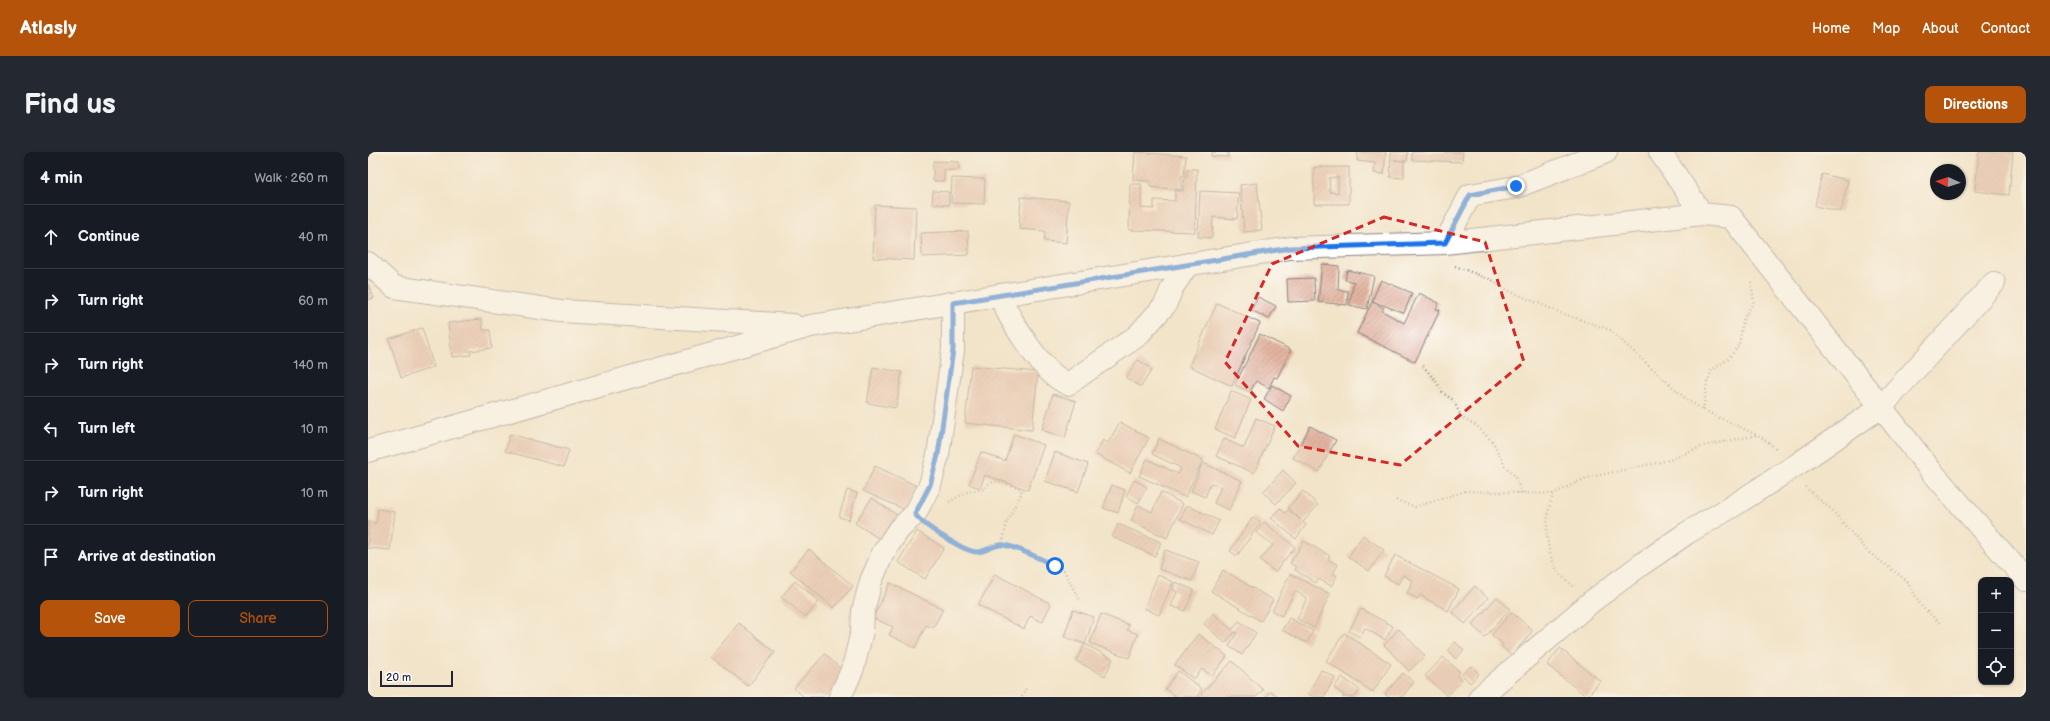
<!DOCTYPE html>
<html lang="en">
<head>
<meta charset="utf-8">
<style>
	:root { --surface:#171b24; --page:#242831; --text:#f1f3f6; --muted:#9ea1a6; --line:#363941; --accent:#b45309 }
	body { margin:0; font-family:"Balsamiq Sans",sans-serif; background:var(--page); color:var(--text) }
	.controls { position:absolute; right:12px; bottom:12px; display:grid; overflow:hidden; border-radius:8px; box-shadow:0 1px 3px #0004 }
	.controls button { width:36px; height:36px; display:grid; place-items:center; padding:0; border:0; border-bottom:1px solid var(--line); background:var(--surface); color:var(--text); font:20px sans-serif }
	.compass { position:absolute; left:1562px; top:12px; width:36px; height:36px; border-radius:50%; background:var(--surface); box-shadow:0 1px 3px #0004; rotate:273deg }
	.scale { position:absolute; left:12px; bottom:10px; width:73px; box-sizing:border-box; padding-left:4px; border:2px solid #22223b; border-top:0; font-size:11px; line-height:14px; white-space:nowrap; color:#22223b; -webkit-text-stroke:3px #fff; paint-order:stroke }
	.stop { position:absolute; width:12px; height:12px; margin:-9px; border:3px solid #1a73e8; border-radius:50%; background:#fff }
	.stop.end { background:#1a73e8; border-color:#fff; box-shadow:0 1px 4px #0008 }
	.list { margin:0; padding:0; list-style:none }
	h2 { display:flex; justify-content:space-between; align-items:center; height:52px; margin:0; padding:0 16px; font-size:17px }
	h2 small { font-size:13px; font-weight:400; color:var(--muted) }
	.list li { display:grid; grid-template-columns:26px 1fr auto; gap:12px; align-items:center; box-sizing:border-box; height:64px; padding:0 16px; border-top:1px solid var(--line) }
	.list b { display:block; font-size:15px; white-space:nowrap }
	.list em { font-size:13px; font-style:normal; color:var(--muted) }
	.actions { display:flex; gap:8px; padding:12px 16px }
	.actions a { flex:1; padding:9px 0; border:1px solid var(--accent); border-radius:8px; text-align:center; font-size:14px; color:var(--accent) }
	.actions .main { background:var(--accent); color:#fff }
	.icon { flex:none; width:22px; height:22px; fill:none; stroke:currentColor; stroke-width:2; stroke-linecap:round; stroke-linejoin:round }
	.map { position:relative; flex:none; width:1658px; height:545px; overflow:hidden; border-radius:8px }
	header { display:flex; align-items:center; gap:24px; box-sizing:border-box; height:56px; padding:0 20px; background:var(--accent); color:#fff }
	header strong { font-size:19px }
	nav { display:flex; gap:22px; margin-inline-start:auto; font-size:14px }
	.intro { display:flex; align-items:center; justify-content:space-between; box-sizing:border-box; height:96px; padding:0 24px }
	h1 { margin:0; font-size:28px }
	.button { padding:10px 18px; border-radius:8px; background:var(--accent); color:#fff; font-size:14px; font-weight:700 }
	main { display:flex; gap:24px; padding:0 24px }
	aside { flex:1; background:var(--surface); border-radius:8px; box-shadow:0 1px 3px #0004 }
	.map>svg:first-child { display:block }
	.building { fill:url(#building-hatch); fill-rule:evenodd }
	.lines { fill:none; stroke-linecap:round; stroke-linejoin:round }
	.street-casing { stroke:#8a8382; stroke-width:24 }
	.path { stroke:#8a8382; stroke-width:2.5; stroke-dasharray:1 3; stroke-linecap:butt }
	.street { stroke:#fff; stroke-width:22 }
	.route { stroke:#1a73e8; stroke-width:5 }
	.marked { fill:none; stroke:#d62828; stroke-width:3; stroke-dasharray:8 5; stroke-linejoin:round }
</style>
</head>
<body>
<header>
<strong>Atlasly</strong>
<nav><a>Home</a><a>Map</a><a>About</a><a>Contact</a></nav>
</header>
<div class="intro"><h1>Find us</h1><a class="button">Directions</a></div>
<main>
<aside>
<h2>4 min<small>Walk · 260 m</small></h2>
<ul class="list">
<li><svg class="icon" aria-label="ahead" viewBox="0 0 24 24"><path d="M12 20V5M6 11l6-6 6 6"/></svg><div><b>Continue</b></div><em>40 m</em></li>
<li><svg class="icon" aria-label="right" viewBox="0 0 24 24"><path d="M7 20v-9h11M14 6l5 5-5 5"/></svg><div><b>Turn right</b></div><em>60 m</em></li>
<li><svg class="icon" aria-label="right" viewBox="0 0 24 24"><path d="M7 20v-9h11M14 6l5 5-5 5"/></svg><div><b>Turn right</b></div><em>140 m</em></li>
<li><svg class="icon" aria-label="left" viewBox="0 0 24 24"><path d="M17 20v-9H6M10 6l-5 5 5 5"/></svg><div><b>Turn left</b></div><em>10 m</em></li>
<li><svg class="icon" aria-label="right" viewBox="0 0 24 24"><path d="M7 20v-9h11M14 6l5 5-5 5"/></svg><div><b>Turn right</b></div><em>10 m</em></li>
<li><svg class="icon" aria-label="arrive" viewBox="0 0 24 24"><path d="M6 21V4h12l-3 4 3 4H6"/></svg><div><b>Arrive at destination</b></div></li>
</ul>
<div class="actions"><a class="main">Save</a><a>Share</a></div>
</aside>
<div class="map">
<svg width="1658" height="545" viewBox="0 0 1658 545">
	<defs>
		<pattern id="building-hatch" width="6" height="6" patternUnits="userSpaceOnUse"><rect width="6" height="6" fill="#e2b4a0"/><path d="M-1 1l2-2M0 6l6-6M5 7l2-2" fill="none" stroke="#c29a8b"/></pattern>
	</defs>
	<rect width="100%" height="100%" fill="#fff"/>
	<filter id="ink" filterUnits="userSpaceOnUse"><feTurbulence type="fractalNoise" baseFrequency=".025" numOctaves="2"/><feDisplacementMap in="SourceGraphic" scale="8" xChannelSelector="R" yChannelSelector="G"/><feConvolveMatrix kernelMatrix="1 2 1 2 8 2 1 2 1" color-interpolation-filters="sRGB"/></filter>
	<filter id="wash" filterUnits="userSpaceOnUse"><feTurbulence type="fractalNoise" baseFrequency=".012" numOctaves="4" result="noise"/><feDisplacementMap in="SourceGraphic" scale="16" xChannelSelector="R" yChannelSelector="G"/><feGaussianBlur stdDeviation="0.9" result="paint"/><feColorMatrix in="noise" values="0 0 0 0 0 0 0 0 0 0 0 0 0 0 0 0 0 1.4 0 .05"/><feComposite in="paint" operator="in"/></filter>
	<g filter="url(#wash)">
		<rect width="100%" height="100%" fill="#f2e4c9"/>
		<g id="blocks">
			<g class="building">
				<path d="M767,0l51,4 -2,20h-3v14l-31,-3v-6l-17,-1z"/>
				<path d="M844,0h16v5l-17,-1z"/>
				<path d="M990,0h28l-2,22 -10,-1 1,-10 -18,-2z"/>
				<path d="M1023,0h17l-1,9 -13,-1 10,1v17l-14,-1z"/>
				<path d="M1044,0h51l-1,10 -50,-2z"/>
				<path d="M1611,0h34l-4,43 -34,-4z"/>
				<path d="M565,9l26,1v8h-15v11h-11z"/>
				<path d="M946,15h35v37h-35zM970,25v16l-8,-1 -1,-14z"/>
				<path d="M819,17h10l-2,63 -66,-2 1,-46h11v24l13,1v-9l21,1v-10h8l1,-13 3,-1z"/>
				<path d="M1454,22l26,6 -7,32 -26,-6z"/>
				<path d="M584,26l33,1 -1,25 -33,-1z"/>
				<path d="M889,31l5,47 -18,2 -4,-47z"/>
				<path d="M565,39l16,1v13l-17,-1z"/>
				<path d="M832,39l39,2 -2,26 -24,-2 -1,21 -14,-1z"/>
				<path d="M653,45l48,4 -3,42 -22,-2 1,-10 -26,-2z"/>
				<path d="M507,53l41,2 -2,53 -41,-2z"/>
				<path d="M600,79l1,24 -47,2 -1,-24z"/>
				<path d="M954,112l17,2 -1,24 10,1 -1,14 -29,-3z"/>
				<path d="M979,118l27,6 -7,33 -18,-4 5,-23 -9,-2z"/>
				<path d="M946,126l1,23 -27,1 -1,-23z"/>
				<path d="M1013,128l31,13 -8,20 -32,-12z"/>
				<path d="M0,132l6,14 -6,2z"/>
				<path d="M1051,141l20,10 -3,6 4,1 -25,52 -58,-29 15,-31 12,6 -2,3 22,12z"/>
				<path d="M890,145l18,9 -7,13 -18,-9z"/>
				<path d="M849,151l43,20 -28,63 -43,-20z"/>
				<path d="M114,167l1,11h7l2,18 -22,3 1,4 -19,2 -4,-34z"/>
				<path d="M54,176l12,39 -33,11 -12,-39z"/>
				<path d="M892,182l31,16 -14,28 -3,-1 -5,11 -13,-7 -6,11 -15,-7z"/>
				<path d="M770,208l14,9 -11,18 -15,-9z"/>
				<path d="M603,214l67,6 -6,58 -67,-7z"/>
				<path d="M505,215l29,5 -6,36 -29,-5z"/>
				<path d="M904,233l19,11 -8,15 -19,-12z"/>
				<path d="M863,239l20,9 -16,38 -20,-9z"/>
				<path d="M685,242l23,7 -11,37 -23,-8z"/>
				<path d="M888,266l19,8 -21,47 -38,-17 8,-17 20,9z"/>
				<path d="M752,270l29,16 -19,35 -35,-19 8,-14 5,3z"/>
				<path d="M942,274l26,14 -17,32 -26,-14z"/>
				<path d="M142,282l59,16 -5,17 -59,-16z"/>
				<path d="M646,282l30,11 -16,45 -43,-15 -5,13 -11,-4 12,-32 24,9z"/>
				<path d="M791,287l44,21 -18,37 -46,-21 8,-17 31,15 3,-6 -29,-14z"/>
				<path d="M687,300l33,12 -10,28 -33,-11z"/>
				<path d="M835,311l39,18 -13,29 -15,-7 7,-16 -10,-4 -6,14 -14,-6z"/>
				<path d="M507,314l42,20 -11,24 -43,-19z"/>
				<path d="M915,318l13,13 -20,21 -13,-12z"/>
				<path d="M766,328l13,7 -9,16 -12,-7z"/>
				<path d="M744,333l13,5 -7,23 -15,-5z"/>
				<path d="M479,338l10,3 -8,27 -10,-3z"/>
				<path d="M935,339l15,14 -15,17 3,3 -10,14 -25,-21 9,-10 5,5 3,-3 13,10 -13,-12z"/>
				<path d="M793,340l22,12 -16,34 -36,-17 7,-16 14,7z"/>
				<path d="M504,346l28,19 -16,25 -29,-19z"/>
				<path d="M819,353l32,16 -7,14 -32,-16z"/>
				<path d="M10,357l17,3 -5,38 -22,-2v-26l8,1z"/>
				<path d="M885,365l8,5 -24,34 -7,-5z"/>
				<path d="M896,370l31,25 -20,25 -15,-12 13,-15 -17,-13z"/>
				<path d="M750,372l43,18 -6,14 -43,-19z"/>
				<path d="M549,379l27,17 -19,31 -27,-17z"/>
				<path d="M995,383l21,15 -15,21 -21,-14z"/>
				<path d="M936,389l26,15 -2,3 10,6 -5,9 4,2 -6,10 -12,-7 -3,4 -21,-13 1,-3 -6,-4z"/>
				<path d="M441,397l44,37 -19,22 -44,-37z"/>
				<path d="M797,398l34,12 -7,19 -33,-12z"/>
				<path d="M1027,403l64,34 -11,22 -28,-16 -2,4 -11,-6 6,-12 -10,-6 -5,9 -14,-8z"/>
				<path d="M855,418l50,30 -12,21 -50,-30z"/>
				<path d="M627,422l56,30 -9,18 -12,-6 -6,13 -46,-24z"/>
				<path d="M922,422l40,20 -16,34 -17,-9 10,-21 -12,-7 -13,25 -10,-5z"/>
				<path d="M790,423l15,7 -14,33 -15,-7z"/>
				<path d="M427,429l24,20 -13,16 -25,-20z"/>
				<path d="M807,430l19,8 -9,21 -14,-5 6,-14 -5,-3z"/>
				<path d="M522,431l53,26 -10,19 -7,-3 -11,23 -26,-13 4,-8 -20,-9z"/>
				<path d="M1107,434l13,12 -23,26 -13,-12z"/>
				<path d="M1129,445l13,12 -25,28 -13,-12z"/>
				<path d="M993,457l32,17 -8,14 -20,-12 -5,9 -11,-6z"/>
				<path d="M705,458l21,7 -9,27 -21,-7z"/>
				<path d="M1143,460l22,18 -21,26 -11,-10 2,-2 -11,-9z"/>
				<path d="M845,461l19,17 7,-9 17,12 -14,22 -13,-9 8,-13 -2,-1 -10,11 -21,-19z"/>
				<path d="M733,462l28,11 -2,5 11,4 -9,24 -39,-15z"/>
				<path d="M921,466l24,13 -6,12 -25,-13z"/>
				<path d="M371,471l36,29 -27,34 -37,-29z"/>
				<path d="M1031,477l26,27 -16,15 -25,-26z"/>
				<path d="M976,481l47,31 -18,28 -47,-31z"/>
				<path d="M830,482l29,22 -15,20 -10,-7 -8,10 -19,-14z"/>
				<path d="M1087,490l9,8 -8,9 -8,-8z"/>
				<path d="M717,492l28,15 -8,17 -29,-15z"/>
				<path d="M1192,496l40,33 -13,16 -40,-32z"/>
				<path d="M457,502l23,22 -19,21h-25l-10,-9z"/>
				<path d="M1075,505l17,15 -3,4 5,4 -15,16 -22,-20z"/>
				<path d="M864,509l31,29 -7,7h-52l-3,-3z"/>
				<path d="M1103,514l8,8 -9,9 -8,-9z"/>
				<path d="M953,518l14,7 -11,20h-10l-6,-3z"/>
				<path d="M810,519l24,18 -4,6 3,2h-24l-12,-8z"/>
				<path d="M1035,521l11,9 -12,15h-13l-4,-3z"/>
				<path d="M974,525l18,13 -5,7h-13l2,-2 -10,-7z"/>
				<path d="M902,539l9,6h-13z"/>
			</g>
		</g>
	</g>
	<g filter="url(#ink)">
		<use href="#blocks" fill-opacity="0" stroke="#8a8382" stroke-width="1"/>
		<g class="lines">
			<g class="street-casing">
				<g id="street">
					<path d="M1292,0l42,62"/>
					<path d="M1077,91l25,-48 46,-8 90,-35"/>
					<path d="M0,111l26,24 167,24 232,14"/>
					<path d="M631,143c12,26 42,78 69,89l69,-48 28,-31 7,-17 16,-24"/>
					<path d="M0,299l443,-125 479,-78 155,-5 257,-29 29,3 202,256 93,107"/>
					<path d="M472,545l13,-29 9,-37 1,-20 8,-30 12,-28 16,-24 16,-15 15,-29 8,-30 15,-105v-47"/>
					<path d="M1112,545l111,-95 51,-38 45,-31 46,-27 65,-42 83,-57 113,-124"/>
				</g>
			</g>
			<g class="path">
				<path d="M1087,114l37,14 15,10 54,23 49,17 77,70 16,10 54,25"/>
				<path d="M1055,214l13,15 7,12 10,7 9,18 15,8 16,16 12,24 9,9 8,18"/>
				<path d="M1335,258l4,-27 5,-13 16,-11 11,-14 4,-25 11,-19 -3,-19"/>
				<path d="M1437,335l26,22 36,42 39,29 16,27 18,16"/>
				<path d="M1185,342c-8,23 -9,52 3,74 3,6 11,13 17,18"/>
				<path d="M1028,348l19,7 51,-16 87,3 33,-16 84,-18 33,-14 55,-11 19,14"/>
				<path d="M581,350l20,-11 15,-2c7,-10 16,-8 27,-4 5,2 8,1 11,7l-15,29 -5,24"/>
				<path d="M564,377l15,10 28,13 9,-1 18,-6 20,5 41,19 16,30"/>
				<path d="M654,545l5,-11"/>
			</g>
			<use href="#street" class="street"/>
		</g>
	</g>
	<g class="lines" filter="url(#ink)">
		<path class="route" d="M687,414c-16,-8 -33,-17 -51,-21 -8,-2 -18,7 -27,7 -12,0 -55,-27 -62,-38l15,-29 8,-30 15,-105v-47l337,-55 155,-5 25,-48 46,-9"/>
	</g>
	<path d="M0 0H1658V545H0ZM1016,65l101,25 39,120 -124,103 -102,-19 -73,-84 47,-98z" fill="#f2e4c9" fill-opacity=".55" fill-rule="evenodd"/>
	<path class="marked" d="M1016,65l101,25 39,120 -124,103 -102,-19 -73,-84 47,-98z"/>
</svg>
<div class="controls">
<button>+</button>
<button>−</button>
<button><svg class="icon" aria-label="locate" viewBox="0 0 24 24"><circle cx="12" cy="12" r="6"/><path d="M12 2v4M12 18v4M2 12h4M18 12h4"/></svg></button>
</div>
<svg class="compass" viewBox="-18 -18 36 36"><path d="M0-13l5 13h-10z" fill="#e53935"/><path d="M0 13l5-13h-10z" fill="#9ea1a6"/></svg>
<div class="scale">20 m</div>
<div class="stop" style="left:687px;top:414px"></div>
<div class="stop end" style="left:1148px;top:34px"></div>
</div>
</main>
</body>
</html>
